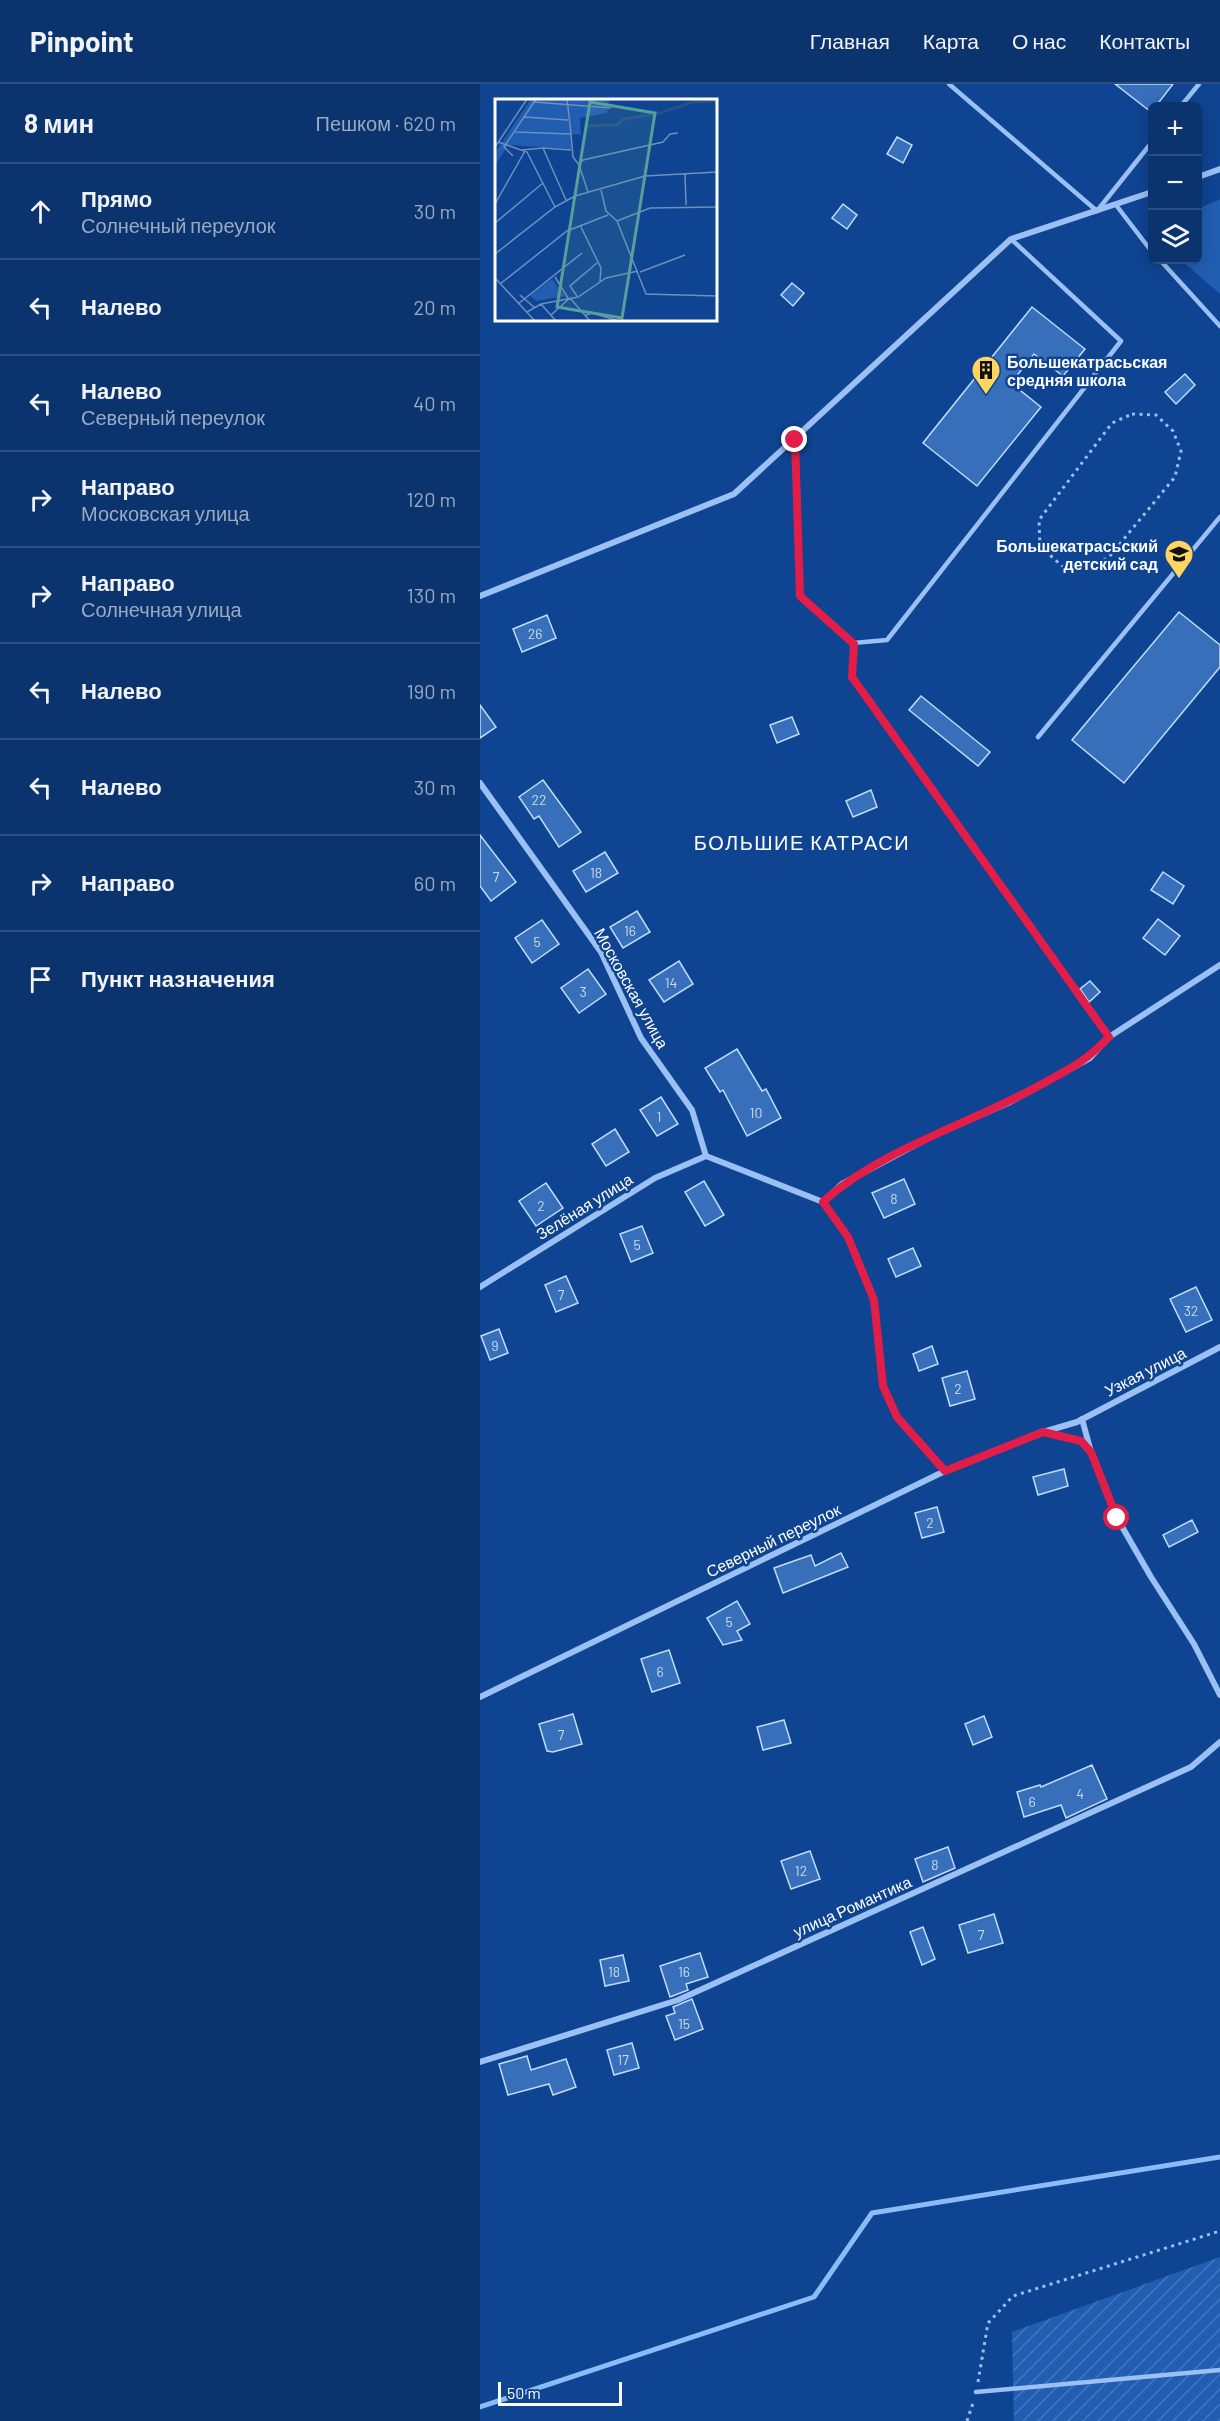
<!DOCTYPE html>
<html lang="ru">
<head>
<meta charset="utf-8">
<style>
	:root { --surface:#0b336e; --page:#193f76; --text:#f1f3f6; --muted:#9aaac2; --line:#2b4e81 }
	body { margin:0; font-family:Barlow,sans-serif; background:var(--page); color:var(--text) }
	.controls { position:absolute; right:18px; top:18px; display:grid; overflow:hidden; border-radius:9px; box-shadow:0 3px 15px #0003 }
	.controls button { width:54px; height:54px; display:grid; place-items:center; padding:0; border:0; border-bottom:2px solid var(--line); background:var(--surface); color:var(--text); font:30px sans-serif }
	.scale { position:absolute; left:18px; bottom:15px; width:124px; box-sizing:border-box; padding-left:6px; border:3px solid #fff; border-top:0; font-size:16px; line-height:21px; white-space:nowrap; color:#fff; -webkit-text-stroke:4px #0f4492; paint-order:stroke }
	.stop { position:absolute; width:18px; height:18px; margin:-14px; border:4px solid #e11d48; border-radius:50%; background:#fff }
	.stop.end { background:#e11d48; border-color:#fff; box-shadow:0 2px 6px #0008 }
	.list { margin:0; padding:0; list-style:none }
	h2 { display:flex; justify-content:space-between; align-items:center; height:78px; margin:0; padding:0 24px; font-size:26px }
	h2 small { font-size:20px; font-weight:400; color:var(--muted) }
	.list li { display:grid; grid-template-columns:39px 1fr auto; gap:18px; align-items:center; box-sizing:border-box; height:96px; padding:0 24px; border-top:2px solid var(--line) }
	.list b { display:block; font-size:22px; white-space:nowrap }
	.list p { margin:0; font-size:20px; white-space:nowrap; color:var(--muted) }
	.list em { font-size:20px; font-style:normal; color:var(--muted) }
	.icon { flex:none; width:33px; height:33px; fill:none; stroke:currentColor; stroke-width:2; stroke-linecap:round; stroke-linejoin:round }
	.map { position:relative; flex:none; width:740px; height:2337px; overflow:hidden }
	header { display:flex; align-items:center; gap:36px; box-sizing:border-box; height:84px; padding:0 30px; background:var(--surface); border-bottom:2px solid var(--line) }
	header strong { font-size:28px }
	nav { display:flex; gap:33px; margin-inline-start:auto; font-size:21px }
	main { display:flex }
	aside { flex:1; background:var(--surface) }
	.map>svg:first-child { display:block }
	.garden { fill:url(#garden-furrows) }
	.pitch { fill:#215eb1 }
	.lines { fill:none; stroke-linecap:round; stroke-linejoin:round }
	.stream { stroke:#8cbbf7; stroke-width:5 }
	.building { fill:#376fba; stroke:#c2dbfe; stroke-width:1.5 }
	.path { stroke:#9ac0f4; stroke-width:3; stroke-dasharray:3 4.5; stroke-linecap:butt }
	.service { stroke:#9ac0f4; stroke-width:4.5 }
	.minor { stroke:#9ac0f4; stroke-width:6 }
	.route { stroke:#e11d48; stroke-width:8 }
	.labels { text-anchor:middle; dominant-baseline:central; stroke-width:5; stroke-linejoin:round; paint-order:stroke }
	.number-label { font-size:14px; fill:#cddbee }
	.poi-label { font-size:16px; font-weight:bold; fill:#fff; stroke:#0f4492; text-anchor:start }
	.street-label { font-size:16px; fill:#fff; stroke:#0f4492 }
	.quarter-label { font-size:20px; letter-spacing:1.5px; fill:#fff; stroke:#0f4492 }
	.inset-river { fill:none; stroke:#285089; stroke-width:3 }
	.inset-road { fill:none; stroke:#6f8fbe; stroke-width:1.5 }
	.view { fill:#579f9a; fill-opacity:0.15; stroke:#579f9a; stroke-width:3 }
	.inset-edge { fill:none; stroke:#fff; stroke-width:3 }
</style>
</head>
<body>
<header>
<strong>Pinpoint</strong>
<nav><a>Главная</a><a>Карта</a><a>О нас</a><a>Контакты</a></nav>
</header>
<main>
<aside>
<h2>8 мин<small>Пешком · 620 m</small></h2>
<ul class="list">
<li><svg class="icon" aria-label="ahead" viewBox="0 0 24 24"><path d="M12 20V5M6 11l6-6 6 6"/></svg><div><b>Прямо</b><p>Солнечный переулок</p></div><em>30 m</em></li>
<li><svg class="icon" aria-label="left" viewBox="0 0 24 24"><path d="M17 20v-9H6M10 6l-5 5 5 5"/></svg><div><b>Налево</b></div><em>20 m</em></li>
<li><svg class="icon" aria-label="left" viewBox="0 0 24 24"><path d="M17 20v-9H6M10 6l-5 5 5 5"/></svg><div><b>Налево</b><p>Северный переулок</p></div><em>40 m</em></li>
<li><svg class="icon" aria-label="right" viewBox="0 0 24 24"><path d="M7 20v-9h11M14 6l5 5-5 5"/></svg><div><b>Направо</b><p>Московская улица</p></div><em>120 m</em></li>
<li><svg class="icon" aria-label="right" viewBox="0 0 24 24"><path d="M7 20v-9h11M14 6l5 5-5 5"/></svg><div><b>Направо</b><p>Солнечная улица</p></div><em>130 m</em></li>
<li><svg class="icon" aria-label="left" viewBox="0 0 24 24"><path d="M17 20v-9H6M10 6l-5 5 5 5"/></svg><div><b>Налево</b></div><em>190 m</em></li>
<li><svg class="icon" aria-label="left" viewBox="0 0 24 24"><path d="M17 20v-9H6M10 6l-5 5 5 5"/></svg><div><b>Налево</b></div><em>30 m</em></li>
<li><svg class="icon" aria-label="right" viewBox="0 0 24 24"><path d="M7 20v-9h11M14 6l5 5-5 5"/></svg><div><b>Направо</b></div><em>60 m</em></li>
<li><svg class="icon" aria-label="arrive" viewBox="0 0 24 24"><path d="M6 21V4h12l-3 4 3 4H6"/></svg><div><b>Пункт назначения</b></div></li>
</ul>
</aside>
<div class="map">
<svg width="740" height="2337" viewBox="0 0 740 2337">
	<defs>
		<pattern id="garden-furrows" width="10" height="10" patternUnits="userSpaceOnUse" patternTransform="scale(1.5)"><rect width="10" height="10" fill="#215eb1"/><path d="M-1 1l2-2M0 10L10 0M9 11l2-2" fill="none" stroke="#4276bd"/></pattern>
	</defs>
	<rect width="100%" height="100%" fill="#0f4492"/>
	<path class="garden" d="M740,2173v164h-206l-2,-89z"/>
	<path class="pitch" d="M740,115v95l-39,-34h17v-51z"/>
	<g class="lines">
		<path class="stream" d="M0,2323l334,-110 58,-84 348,-56"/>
	</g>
	<g class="building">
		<path d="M635,0h58l-17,22h-4l-1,6z"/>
		<path d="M417,53l15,8 -9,18 -16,-9z"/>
		<path d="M363,120l14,11 -10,14 -15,-11z"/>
		<path d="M312,199l12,10 -11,13 -12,-11z"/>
		<path d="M552,223l53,42 -22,27 -29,-22 -23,29 30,24 -64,79 -54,-43z"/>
		<path d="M705,290l10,11 -19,19 -11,-12z"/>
		<path d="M699,528l41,33v22l-96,116 -52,-43z"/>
		<path d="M67,531l9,23 -34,14 -9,-23z"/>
		<path d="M441,612l69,56 -12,14 -69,-56z"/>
		<path d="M0,621l16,22 -16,11z"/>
		<path d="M312,633l7,17 -22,9 -7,-18z"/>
		<path d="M63,696l38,52 -22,15 -20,-31 -5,3 -15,-22z"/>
		<path d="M391,706l6,17 -24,10 -7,-16z"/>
		<path d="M0,751l36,47 -25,19 -11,-15z"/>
		<path d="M125,768l13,21 -32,19 -13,-21z"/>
		<path d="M683,788l21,14 -11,18 -22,-14z"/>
		<path d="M157,827l13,21 -27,16 -13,-21z"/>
		<path d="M678,835l22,17 -15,19 -22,-17z"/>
		<path d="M62,836l17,24 -27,19 -17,-25z"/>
		<path d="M199,877l14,23 -29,18 -15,-22z"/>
		<path d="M108,885l18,25 -27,19 -18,-25z"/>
		<path d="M610,897l10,11 -11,10 -9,-13z"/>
		<path d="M257,965l25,42 4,-2 15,29 -34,18 -24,-46 -3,2 -15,-24z"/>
		<path d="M181,1013l17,27 -21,12 -17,-26z"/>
		<path d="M135,1045l14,23 -23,14 -14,-22z"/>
		<path d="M424,1095l11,25 -31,14 -12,-25z"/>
		<path d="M224,1097l20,34 -19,11 -20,-34z"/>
		<path d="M66,1099l17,25 -27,18 -17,-25z"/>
		<path d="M162,1142l11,27 -22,9 -11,-28z"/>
		<path d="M433,1164l8,18 -25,11 -8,-18z"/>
		<path d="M86,1192l12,27 -22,9 -11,-27z"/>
		<path d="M716,1203l16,33 -26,12 -16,-33z"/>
		<path d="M19,1245l9,24 -18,7 -9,-24z"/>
		<path d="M452,1262l6,18 -19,7 -6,-17z"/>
		<path d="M487,1287l8,28 -25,7 -8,-28z"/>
		<path d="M584,1385l4,17 -30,9 -5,-18z"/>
		<path d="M457,1423l7,25 -22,6 -7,-25z"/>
		<path d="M712,1436l6,12 -29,15 -6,-12z"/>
		<path d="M361,1469l7,14 -65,26 -9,-25 37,-13 4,11z"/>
		<path d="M257,1517l13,23 -13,7 5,9 -19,5 -16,-27z"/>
		<path d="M189,1566l11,33 -28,9 -11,-33z"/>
		<path d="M93,1630l9,30 -29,8 -6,-1 -8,-27z"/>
		<path d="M504,1632l8,21 -19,8 -8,-21z"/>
		<path d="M304,1636l7,23 -28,7 -6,-23z"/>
		<path d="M612,1681l15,34 -41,19 -5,-13 -37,12 -7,-25 23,-7 1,2z"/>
		<path d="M468,1763l7,21 -32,14 -8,-23z"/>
		<path d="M330,1767l10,28 -29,10 -10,-28z"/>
		<path d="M514,1830l9,29 -35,10 -9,-28z"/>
		<path d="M443,1843l12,32 -13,6 -12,-33z"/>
		<path d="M220,1869l8,24 -22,7 2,6 -18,7 -10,-31z"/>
		<path d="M143,1871l6,26 -24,5 -5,-26z"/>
		<path d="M212,1915l11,30 -28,11 -9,-24 9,-3 -2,-6z"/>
		<path d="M152,1959l7,25 -25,7 -7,-25z"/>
		<path d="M47,1972l4,14 35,-11 10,28 -23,8 -4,-11 -41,11 -9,-31z"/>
	</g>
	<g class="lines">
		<g class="path">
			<path d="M652,330l24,1 17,16 8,20 -6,26 -66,80 -23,12 -23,-2 -23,-21 -1,-26 73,-97z"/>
			<path d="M498,2298l10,-59 25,-27 207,-65"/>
			<path d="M487,2337l7,-21"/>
		</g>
		<g class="service">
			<path d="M469,0l148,127 55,-69"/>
			<path d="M701,22l18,-22"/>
			<path d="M636,121l36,47"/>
			<path d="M680,176l60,66"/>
			<path d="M315,356l5,156 53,47 -1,34 257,360"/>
			<path d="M373,559l34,-3 234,-299 -110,-102"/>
			<path d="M558,653l182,-220"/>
			<path d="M563,1348l38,9 8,9"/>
			<path d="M496,2308l244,-22"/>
		</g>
		<g class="minor">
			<path d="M718,93l22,-8"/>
			<path d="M0,512l254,-102 277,-255 141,-47"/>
			<path d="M0,699l121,169 40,86 51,72 14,46 117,46 25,35 26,63 9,86 14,31 48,54"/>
			<path d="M343,1118l19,-18 88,-47 78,-34 82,-45 19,-21 111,-72"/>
			<path d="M0,1203l175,-109 51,-22"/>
			<path d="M602,1335l9,33 26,66 34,59 43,67 26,51"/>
			<path d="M0,1613l465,-226 98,-39 34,-10 143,-75"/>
			<path d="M0,1978l198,-62 513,-233 29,-25"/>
		</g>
	</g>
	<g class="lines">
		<path class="route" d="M315,356l5,156 54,48 -2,33 257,360c-23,24 -39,32 -67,47 -69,39 -161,65 -219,118l25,35 26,63 9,86 14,31 48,54 98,-39 38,9 10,11 26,66"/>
	</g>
	<defs>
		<g id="building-pin" transform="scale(1.5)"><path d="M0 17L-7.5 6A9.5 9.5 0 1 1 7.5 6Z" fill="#ffd55d" stroke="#0f4492"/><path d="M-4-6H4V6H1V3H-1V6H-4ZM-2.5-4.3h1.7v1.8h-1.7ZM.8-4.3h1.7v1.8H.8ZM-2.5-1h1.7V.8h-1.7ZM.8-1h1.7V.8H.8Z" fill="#111"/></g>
		<g id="school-pin" transform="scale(1.5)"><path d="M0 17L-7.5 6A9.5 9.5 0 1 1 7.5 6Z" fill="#ffd55d" stroke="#0f4492"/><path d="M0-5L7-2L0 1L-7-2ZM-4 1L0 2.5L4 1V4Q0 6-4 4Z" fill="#111"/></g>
	</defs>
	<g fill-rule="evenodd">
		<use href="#building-pin" x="506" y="286"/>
		<use href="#school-pin" x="699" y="470"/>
	</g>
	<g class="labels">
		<g class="number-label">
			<text x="55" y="549">26</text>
			<text x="59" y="715">22</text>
			<text x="116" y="788">18</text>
			<text x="16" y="792">7</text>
			<text x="150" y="846">16</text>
			<text x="57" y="857">5</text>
			<text x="191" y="898">14</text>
			<text x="103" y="907">3</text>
			<text x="276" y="1028">10</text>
			<text x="179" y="1032">1</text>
			<text x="414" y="1114">8</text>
			<text x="61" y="1121">2</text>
			<text x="157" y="1160">5</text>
			<text x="81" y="1210">7</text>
			<text x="711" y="1226">32</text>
			<text x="15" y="1261">9</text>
			<text x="478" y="1304">2</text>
			<text x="450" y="1438">2</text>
			<text x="249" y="1537">5</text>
			<text x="180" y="1587">6</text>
			<text x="81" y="1650">7</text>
			<text x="600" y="1709">4</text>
			<text x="552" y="1717">6</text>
			<text x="455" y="1780">8</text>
			<text x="321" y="1786">12</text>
			<text x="501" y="1850">7</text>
			<text x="134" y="1887">18</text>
			<text x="204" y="1887">16</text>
			<text x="204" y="1939">15</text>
			<text x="143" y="1975">17</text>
		</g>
		<g class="poi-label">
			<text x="527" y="277">Большекатрасьская<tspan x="527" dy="18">средняя школа</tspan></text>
			<text x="678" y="461" text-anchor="end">Большекатрасьский<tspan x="678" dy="18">детский сад</tspan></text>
		</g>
		<g class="street-label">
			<text transform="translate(152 904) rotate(61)">Московская улица</text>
			<text transform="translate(104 1122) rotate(-32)">Зелёная улица</text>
			<text transform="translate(665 1287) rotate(-27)">Узкая улица</text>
			<text transform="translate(293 1456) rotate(-26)">Северный переулок</text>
			<text transform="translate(372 1822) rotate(-24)">улица Романтика</text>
		</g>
		<g class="quarter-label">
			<text x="322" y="758">БОЛЬШИЕ КАТРАСИ</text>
		</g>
	</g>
	<g transform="translate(15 15)">
		<rect width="222" height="222" fill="#0f4492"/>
		<path d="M36,0h5l-41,67v-13z" fill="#215eb1"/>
		<path d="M41,0h73l-2,14 -27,5 1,17 -10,-1v15l-63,-4z" fill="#215eb1"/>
		<path d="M57,180l13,17 -29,5 -6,-6z" fill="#215eb1"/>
		<path class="inset-river" d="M90,27l32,-1 7,-6 36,-6 33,-11 24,-1"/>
		<path class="inset-road" d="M39,3l77,6M29,18l12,-18M20,33l56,2 -4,-35M76,35l2,23 6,8 9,27M3,43l29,10 28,55M0,48l32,-48M48,49l28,2M27,51l21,-2 23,52M18,57l-9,-9 20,-30 44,3M84,66l4,-5 80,-18 7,-8 8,-1M190,75l1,31M106,91l5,21 11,10 29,73 71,2M0,105l30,-53M122,122l33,-13 67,-1M0,124l48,-40M85,126l21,43 -1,13M0,155l60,-47 20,-11 70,-20 72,-4M145,173l45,-17M60,178l13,21M0,179l40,43M5,185l67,-53 41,-16M25,196l15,13M82,197l-7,-10 27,-23M23,205l64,-51M46,205l15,17M32,213l14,-8 37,-7 28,-19 32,-7M56,216l19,-17 20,23M91,216l6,-2 27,8"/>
		<path class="view" d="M95,3l65,11 -33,205 -65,-11z"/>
		<rect width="222" height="222" class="inset-edge"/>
	</g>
</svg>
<div class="controls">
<button>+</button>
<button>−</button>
<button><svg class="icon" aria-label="layers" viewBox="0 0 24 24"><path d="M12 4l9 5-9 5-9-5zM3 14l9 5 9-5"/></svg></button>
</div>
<div class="scale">50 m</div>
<div class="stop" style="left:637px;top:1434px"></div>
<div class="stop end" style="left:315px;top:356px"></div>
</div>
</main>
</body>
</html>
